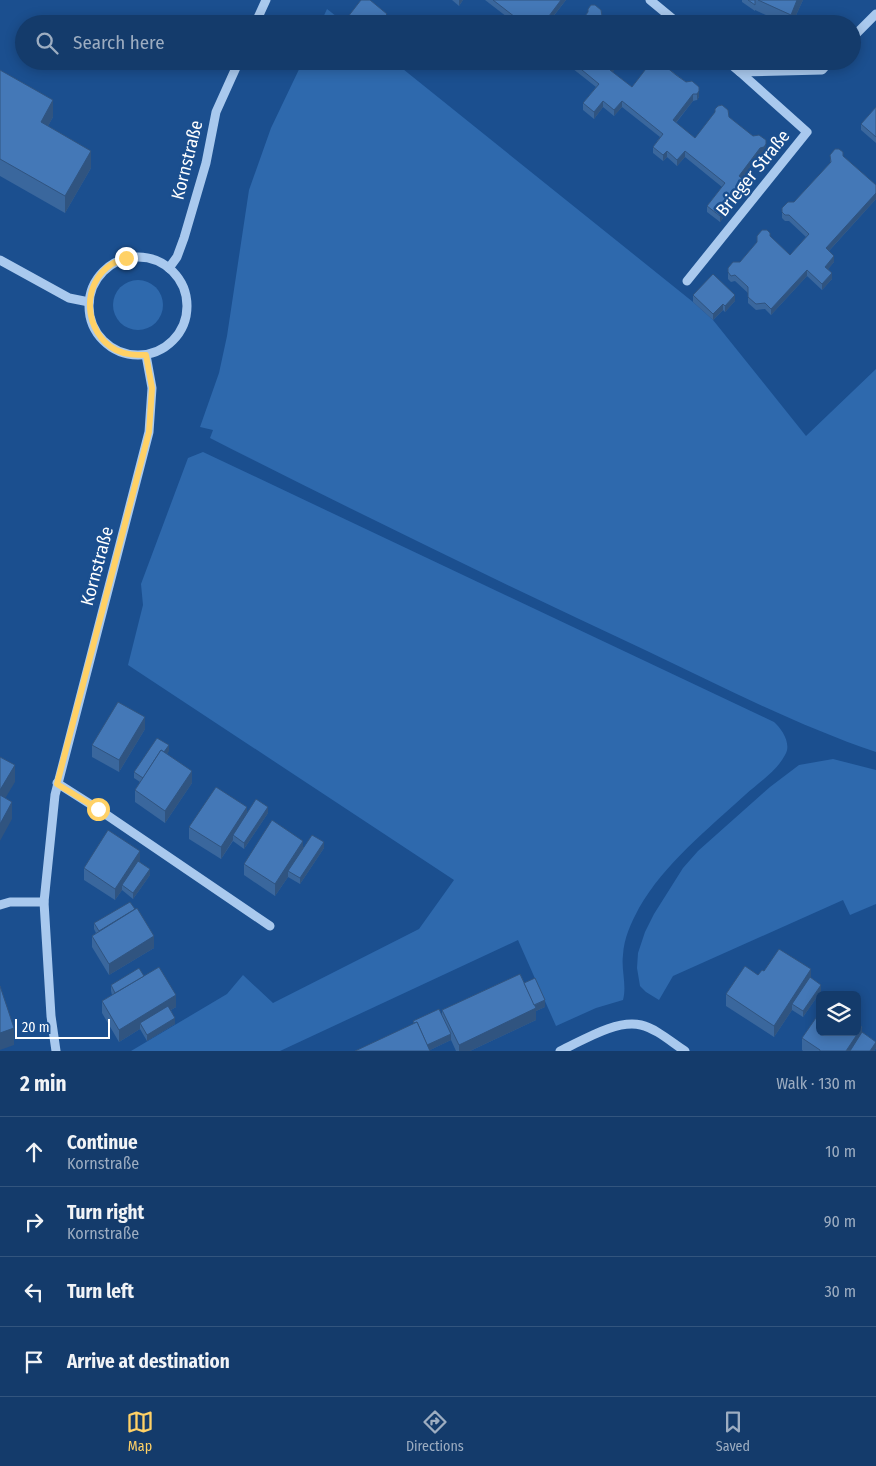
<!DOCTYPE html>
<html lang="en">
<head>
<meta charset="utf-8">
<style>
	:root { --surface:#143b6b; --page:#214673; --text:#f1f3f6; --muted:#9dadc1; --line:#33557e; --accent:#ffd166 }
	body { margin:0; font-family:"Fira Sans Condensed",sans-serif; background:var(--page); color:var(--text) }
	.controls { position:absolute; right:15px; bottom:15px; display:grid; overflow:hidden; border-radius:8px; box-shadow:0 2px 12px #0003 }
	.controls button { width:45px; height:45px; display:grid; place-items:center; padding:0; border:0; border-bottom:1px solid var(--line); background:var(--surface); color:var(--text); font:25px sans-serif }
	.scale { position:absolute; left:15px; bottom:12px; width:95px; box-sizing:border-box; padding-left:5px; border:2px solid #fff; border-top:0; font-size:14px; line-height:18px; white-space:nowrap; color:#fff; -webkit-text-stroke:4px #1b4f8f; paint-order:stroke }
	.stop { position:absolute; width:15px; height:15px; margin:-11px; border:4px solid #ffd166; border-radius:50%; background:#fff }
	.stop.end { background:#ffd166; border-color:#fff; box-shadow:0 1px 5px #0008 }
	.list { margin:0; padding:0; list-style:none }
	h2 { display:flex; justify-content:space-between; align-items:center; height:65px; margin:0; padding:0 20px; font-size:21px }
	h2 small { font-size:16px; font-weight:400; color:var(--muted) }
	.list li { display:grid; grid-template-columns:32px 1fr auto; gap:15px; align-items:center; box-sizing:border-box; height:70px; padding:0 20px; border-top:1px solid var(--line) }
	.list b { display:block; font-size:19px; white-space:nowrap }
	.list p { margin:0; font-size:16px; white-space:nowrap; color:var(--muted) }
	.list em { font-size:16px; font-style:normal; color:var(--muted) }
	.icon { flex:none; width:28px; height:28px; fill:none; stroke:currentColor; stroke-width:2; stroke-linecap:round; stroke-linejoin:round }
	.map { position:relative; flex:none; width:876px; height:1051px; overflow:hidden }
	.search { position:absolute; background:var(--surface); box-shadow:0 2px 12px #0003; left:15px; right:15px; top:15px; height:55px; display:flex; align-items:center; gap:12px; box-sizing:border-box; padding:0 18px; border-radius:28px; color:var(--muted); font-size:19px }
	.sheet { height:345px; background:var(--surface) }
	nav { display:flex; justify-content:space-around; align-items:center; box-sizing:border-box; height:70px; border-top:1px solid var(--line); background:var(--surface); font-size:14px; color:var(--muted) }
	nav a { display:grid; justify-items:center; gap:2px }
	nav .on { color:var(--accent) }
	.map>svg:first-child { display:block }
	.green { fill:#2e69ad }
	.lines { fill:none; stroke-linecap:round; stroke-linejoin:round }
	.minor { stroke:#a9c9ee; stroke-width:9 }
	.wall { fill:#3a679d }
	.shaded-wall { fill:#305480 }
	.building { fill:#4478b7; stroke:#305480 }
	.route { stroke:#ffd166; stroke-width:6 }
	.labels { text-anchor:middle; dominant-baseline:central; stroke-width:5; stroke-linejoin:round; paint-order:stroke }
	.street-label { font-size:18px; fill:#fff; stroke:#1b4f8f }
</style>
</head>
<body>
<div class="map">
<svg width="876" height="1051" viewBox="0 0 876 1051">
	<rect width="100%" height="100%" fill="#1b4f8f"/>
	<g class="green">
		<path d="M327,9l19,15h-26z"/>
		<path d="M303,61h90l300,241 20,18 93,116 70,-67v383c-80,-27 -155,-66 -231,-102 -146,-68 -291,-139 -435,-212l3,-8 -13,-3 19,-54 8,-37 22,-146 22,-62z"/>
		<circle cx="138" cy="305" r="25"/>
		<path d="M203,452l571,270c8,7 18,22 11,33 -8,16 -27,28 -40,40 -38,35 -80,68 -106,113 -8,15 -15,30 -16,47 -2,15 4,30 0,45l-27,8 -40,18 -38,-86 -238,111h-149l96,-57 16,-19 30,28 146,-74 35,-49 -326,-215 15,-60 -2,-21 47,-126z"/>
		<path d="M833,759l43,11v134l-26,11 -7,-15 -170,76 -14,24 -13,-8 -6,-6 -3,-18 1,-15 7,-21 9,-18 29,-46 15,-17 72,-64 29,-22z"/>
	</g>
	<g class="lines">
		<g class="minor">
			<path d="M650,0l29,24"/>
			<path d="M255,24l11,-24"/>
			<path d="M852,38l24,-24"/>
			<path d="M727,61l13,11 82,-2 8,-9"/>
			<circle cx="138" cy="306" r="49"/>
			<path d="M0,260l69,38 20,4"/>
			<path d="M169,268l8,-11 7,-19 22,-75 10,-51 23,-51"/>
			<path d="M687,281l120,-149 -67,-60"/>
			<path d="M57,783l41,26 172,117"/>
			<path d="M0,905l10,-3h34"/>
			<path d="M56,1051l-5,-35 -7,-114 11,-107 94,-363 3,-44 -6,-33"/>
			<path d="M560,1051c22,-10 56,-32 81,-26 16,4 30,17 44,26"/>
		</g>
	</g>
	<g class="wall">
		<path d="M452,0h11l-4,6z"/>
		<path d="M485,0h84h-3l-17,22 2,2h-35z"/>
		<path d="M742,0h61l-11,24h-7l-30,-14v1l-13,-9z"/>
		<path d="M347,18l40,2 -4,4h-36z"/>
		<path d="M522,61h13l-5,7z"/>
		<path d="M545,61h9l-3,5z"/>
		<path d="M563,61h58l-9,11 20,15 19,-24v-2h14v5l21,16 13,15 -2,3 -4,1 -17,22 19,15 34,-21 37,33 -2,3 -4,1 -18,24 4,10 -26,34 -13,-10v-6l15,-19 -37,-30 -8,9 -10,-9 -4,4 -10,-8v-6l7,-10 -38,-30 -8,9 -11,-9 -9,12 -11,-9v-7l13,-16z"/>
		<path d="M0,70l53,47 -5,9 43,42 -26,45 -65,-37z"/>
		<path d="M876,107v36l-15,-13v-6z"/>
		<path d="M830,155l13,1 33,29v14l-47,52 5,11 -6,7 4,10 -10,11 -15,-14 -36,39 -6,-6 -9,1 -8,-7v-10l-13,-12 -4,1 -3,-3v-11l12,-6 17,-19v-7h13l20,19 16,-18 -17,-16h-4l-3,-3v-10l12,-6 36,-39z"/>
		<path d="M693,295l42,6 -10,11 -2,-2 -10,10 -20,-18z"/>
		<path d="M145,729l-26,43 -27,-15v-12z"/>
		<path d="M169,751l-2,3 25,29 -27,40 -30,-21v-12l5,-8 -6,-4v-6z"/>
		<path d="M268,813l-24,36 -11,-8 -12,18 -32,-20v-12l58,-13z"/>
		<path d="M303,847l21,1 -24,36 -12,-7 -13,19 -31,-21v-11z"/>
		<path d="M140,862l10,13 -17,24 -11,-9 -7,10 -31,-20v-12z"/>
		<path d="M94,923l60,25 -45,27 -17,-28v-11l4,-3 -2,-4z"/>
		<path d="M764,971l47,7 10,13 -18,26 -11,-7 -18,27 -48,-31v-12z"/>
		<path d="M144,976l32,31 -5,3 4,14 -28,17 -7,-12 -21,13 -17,-29v-12l10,-6 -1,-4v-6z"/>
		<path d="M524,983l21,24 -9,4v9l-66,31h-14l-5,-11 -21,10 -17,-26v-3l29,-5v-6z"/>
		<path d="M862,1032l14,10v6l-2,3h-71l-1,-1v-12z"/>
	</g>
	<g class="shaded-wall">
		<path d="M459,0h4l-4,6z"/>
		<path d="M561,0h5l-19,24 -1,-4z"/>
		<path d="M797,0h6l-11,24h-1v-9z"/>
		<path d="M387,14v6l-4,4h-5z"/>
		<path d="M531,61h4l-5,7v-6z"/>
		<path d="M616,61h5l-11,15v-6z"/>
		<path d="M699,91v6l-2,3v-6z"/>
		<path d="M693,94v7l-20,25v-6z"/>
		<path d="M53,100v17l-12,22v-17z"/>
		<path d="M603,101v6l-9,12v-7z"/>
		<path d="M622,101v6l-8,9v-6z"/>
		<path d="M766,144v6l-2,3 -4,1 -21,28v-6l21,-28z"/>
		<path d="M91,151v17l-26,45v-17z"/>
		<path d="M667,151v6l-4,4v-6z"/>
		<path d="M685,151v6l-8,9v-6z"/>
		<path d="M746,182v6l-26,34v-6z"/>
		<path d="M876,193v6l-50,55v-6z"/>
		<path d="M834,256v6l-9,11v-6z"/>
		<path d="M807,270v6l-36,39v-6z"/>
		<path d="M832,273v6l-10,11v-6z"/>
		<path d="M735,295v6l-10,11v-6z"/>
		<path d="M723,304v6l-10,10v-6z"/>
		<path d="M145,717v12l-26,43v-12z"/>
		<path d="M169,745v6l-24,35v-6z"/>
		<path d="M15,765v17l-15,25v-17z"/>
		<path d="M192,771v12l-27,40v-12z"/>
		<path d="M12,802v17l-12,22v-17z"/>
		<path d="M247,807v12l-14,16v5l-12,19v-12z"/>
		<path d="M268,807v6l-24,36v-6z"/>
		<path d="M303,841v12l-15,18v6l-13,19v-12z"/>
		<path d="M324,842v6l-24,36v-6z"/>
		<path d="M140,851v12l-18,22v5l-7,10v-11z"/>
		<path d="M150,869v6l-17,24v-6z"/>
		<path d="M154,936v12l-45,27v-11z"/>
		<path d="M811,969v12l-19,23v6l-18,27v-11z"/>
		<path d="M821,985v6l-18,26v-6z"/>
		<path d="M176,995v12l-34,20 -2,-4v6l-21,13v-12z"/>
		<path d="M545,1000v7l-9,4v9l-66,31h-11v-6z"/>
		<path d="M175,1018v6l-28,17v-6z"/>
		<path d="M862,1027v11l-8,13h-8z"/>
		<path d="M14,1028v17l-14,5v-17z"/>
		<path d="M451,1034v6l-23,11 -3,-5z"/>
		<path d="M876,1042v6l-2,3h-4z"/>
	</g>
	<g class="building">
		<path d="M361,0h9l17,14 -9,10h-25l-6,-6z"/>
		<path d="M493,0h68l-15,20 5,4h-27z"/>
		<path d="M748,0h7v5z"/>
		<path d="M758,0h39l-6,15z"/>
		<path d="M591,5h4l6,5 1,6 10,8h-33l9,-12v-3z"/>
		<path d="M571,61h45l-6,9 22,17 20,-26h13v5l11,9 10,7 6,-1 7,6v4l-2,3h-4l-20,26 22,18 20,-26v-3l3,-3 4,-1 6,5 1,7 24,19 6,-1 7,5v4l-2,3 -4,1 -21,28 7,6 -26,34 -13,-10 18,-23 -40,-32 -8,9 -10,-9 -4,4 -10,-8 10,-13 -41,-33 -8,9 -11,-9 -9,11 -11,-9 16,-19z"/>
		<path d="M0,70l53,30 -12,22 50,29 -26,45 -65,-37z"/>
		<path d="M876,107v30l-15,-13z"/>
		<path d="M835,149h4l4,3v4l33,29v8l-50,55 8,8 -9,11 7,6 -10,11 -15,-14 -36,39 -6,-6 -9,1 -8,-7v-10l-13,-12 -4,1 -3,-4v-4l5,-6h7l17,-20v-6l5,-6h5l3,3v3l20,19 19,-21 -20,-19h-4l-3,-3v-4l6,-6h6l37,-40 -1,-7z"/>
		<path d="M713,274l22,21 -10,11 -2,-2 -10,10 -20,-19z"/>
		<path d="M118,702l27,15 -26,43 -27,-15z"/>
		<path d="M157,738l12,7 -5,7 -3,-2 -18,28 -9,-6z"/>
		<path d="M161,750l31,21 -27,40 -30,-21z"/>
		<path d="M0,757l15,8 -15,25z"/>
		<path d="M216,787l31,20 -26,40 -32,-20z"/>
		<path d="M0,795l12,7 -12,22z"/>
		<path d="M256,799l12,8 -24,36 -11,-8z"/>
		<path d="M272,820l31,21 -28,43 -31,-20z"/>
		<path d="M108,830l32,21 -25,38 -31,-21z"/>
		<path d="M312,835l12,7 -24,36 -12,-7z"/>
		<path d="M138,861l12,8 -17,24 -11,-8z"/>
		<path d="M130,902l5,7 -36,22 -5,-8z"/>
		<path d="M137,908l17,28 -45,28 -17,-28z"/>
		<path d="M779,949l32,20 -37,57 -48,-32 19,-28 13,9 4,-5 2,1z"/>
		<path d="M159,967l17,28 -57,35 -17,-29z"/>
		<path d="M139,968l5,8 -29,17 -4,-8z"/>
		<path d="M520,974l16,34 -77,37 -17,-35z"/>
		<path d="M810,977l11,8 -18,26 -11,-7z"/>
		<path d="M535,978l10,22 -11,5 -10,-22z"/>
		<path d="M0,986l14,42 -14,5z"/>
		<path d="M168,1006l7,12 -28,17 -7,-12z"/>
		<path d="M439,1009l12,25 -24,11 -10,-23 -3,1 -1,-2z"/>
		<path d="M820,1012v20h37v-9l5,4 -16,24h-26v-1l-18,-12z"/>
		<path d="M417,1022l13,29h-75z"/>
		<path d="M862,1032l14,10 -6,9h-20z"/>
	</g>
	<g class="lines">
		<path class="route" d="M98,809l-41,-25 92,-352 3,-44 -6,-33c-10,0 -20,0 -30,-5 -32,-17 -36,-66 -4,-86 4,-3 10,-4 14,-6"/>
	</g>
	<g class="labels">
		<g class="street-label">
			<text transform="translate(187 160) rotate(-76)">Kornstraße</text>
			<text transform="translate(753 173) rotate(-51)">Brieger Straße</text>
			<text transform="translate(97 566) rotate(-75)">Kornstraße</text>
		</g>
	</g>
</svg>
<div class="controls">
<button><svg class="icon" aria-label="layers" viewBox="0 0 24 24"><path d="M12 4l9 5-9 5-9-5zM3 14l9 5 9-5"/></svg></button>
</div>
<div class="scale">20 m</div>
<div class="stop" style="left:98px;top:809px"></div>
<div class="stop end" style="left:126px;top:258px"></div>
<div class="search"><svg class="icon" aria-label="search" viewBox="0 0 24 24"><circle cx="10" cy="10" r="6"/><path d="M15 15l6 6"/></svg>Search here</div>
</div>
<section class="sheet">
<h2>2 min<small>Walk · 130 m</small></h2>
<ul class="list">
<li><svg class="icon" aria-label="ahead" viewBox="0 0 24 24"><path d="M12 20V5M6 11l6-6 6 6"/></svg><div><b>Continue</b><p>Kornstraße</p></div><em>10 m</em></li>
<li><svg class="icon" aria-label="right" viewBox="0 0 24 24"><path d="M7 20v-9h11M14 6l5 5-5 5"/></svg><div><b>Turn right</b><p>Kornstraße</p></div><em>90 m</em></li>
<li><svg class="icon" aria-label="left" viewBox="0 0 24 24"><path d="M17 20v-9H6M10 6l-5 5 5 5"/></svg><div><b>Turn left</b></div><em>30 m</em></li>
<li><svg class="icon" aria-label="arrive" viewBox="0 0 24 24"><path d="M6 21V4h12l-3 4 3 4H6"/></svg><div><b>Arrive at destination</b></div></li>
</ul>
</section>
<nav>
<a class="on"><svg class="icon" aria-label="map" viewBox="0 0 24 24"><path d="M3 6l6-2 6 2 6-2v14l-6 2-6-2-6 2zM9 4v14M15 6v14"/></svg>Map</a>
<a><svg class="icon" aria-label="directions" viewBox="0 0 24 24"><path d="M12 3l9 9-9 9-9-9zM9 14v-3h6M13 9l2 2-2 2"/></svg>Directions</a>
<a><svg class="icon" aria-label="saved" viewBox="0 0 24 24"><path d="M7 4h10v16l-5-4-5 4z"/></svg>Saved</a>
</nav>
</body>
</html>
